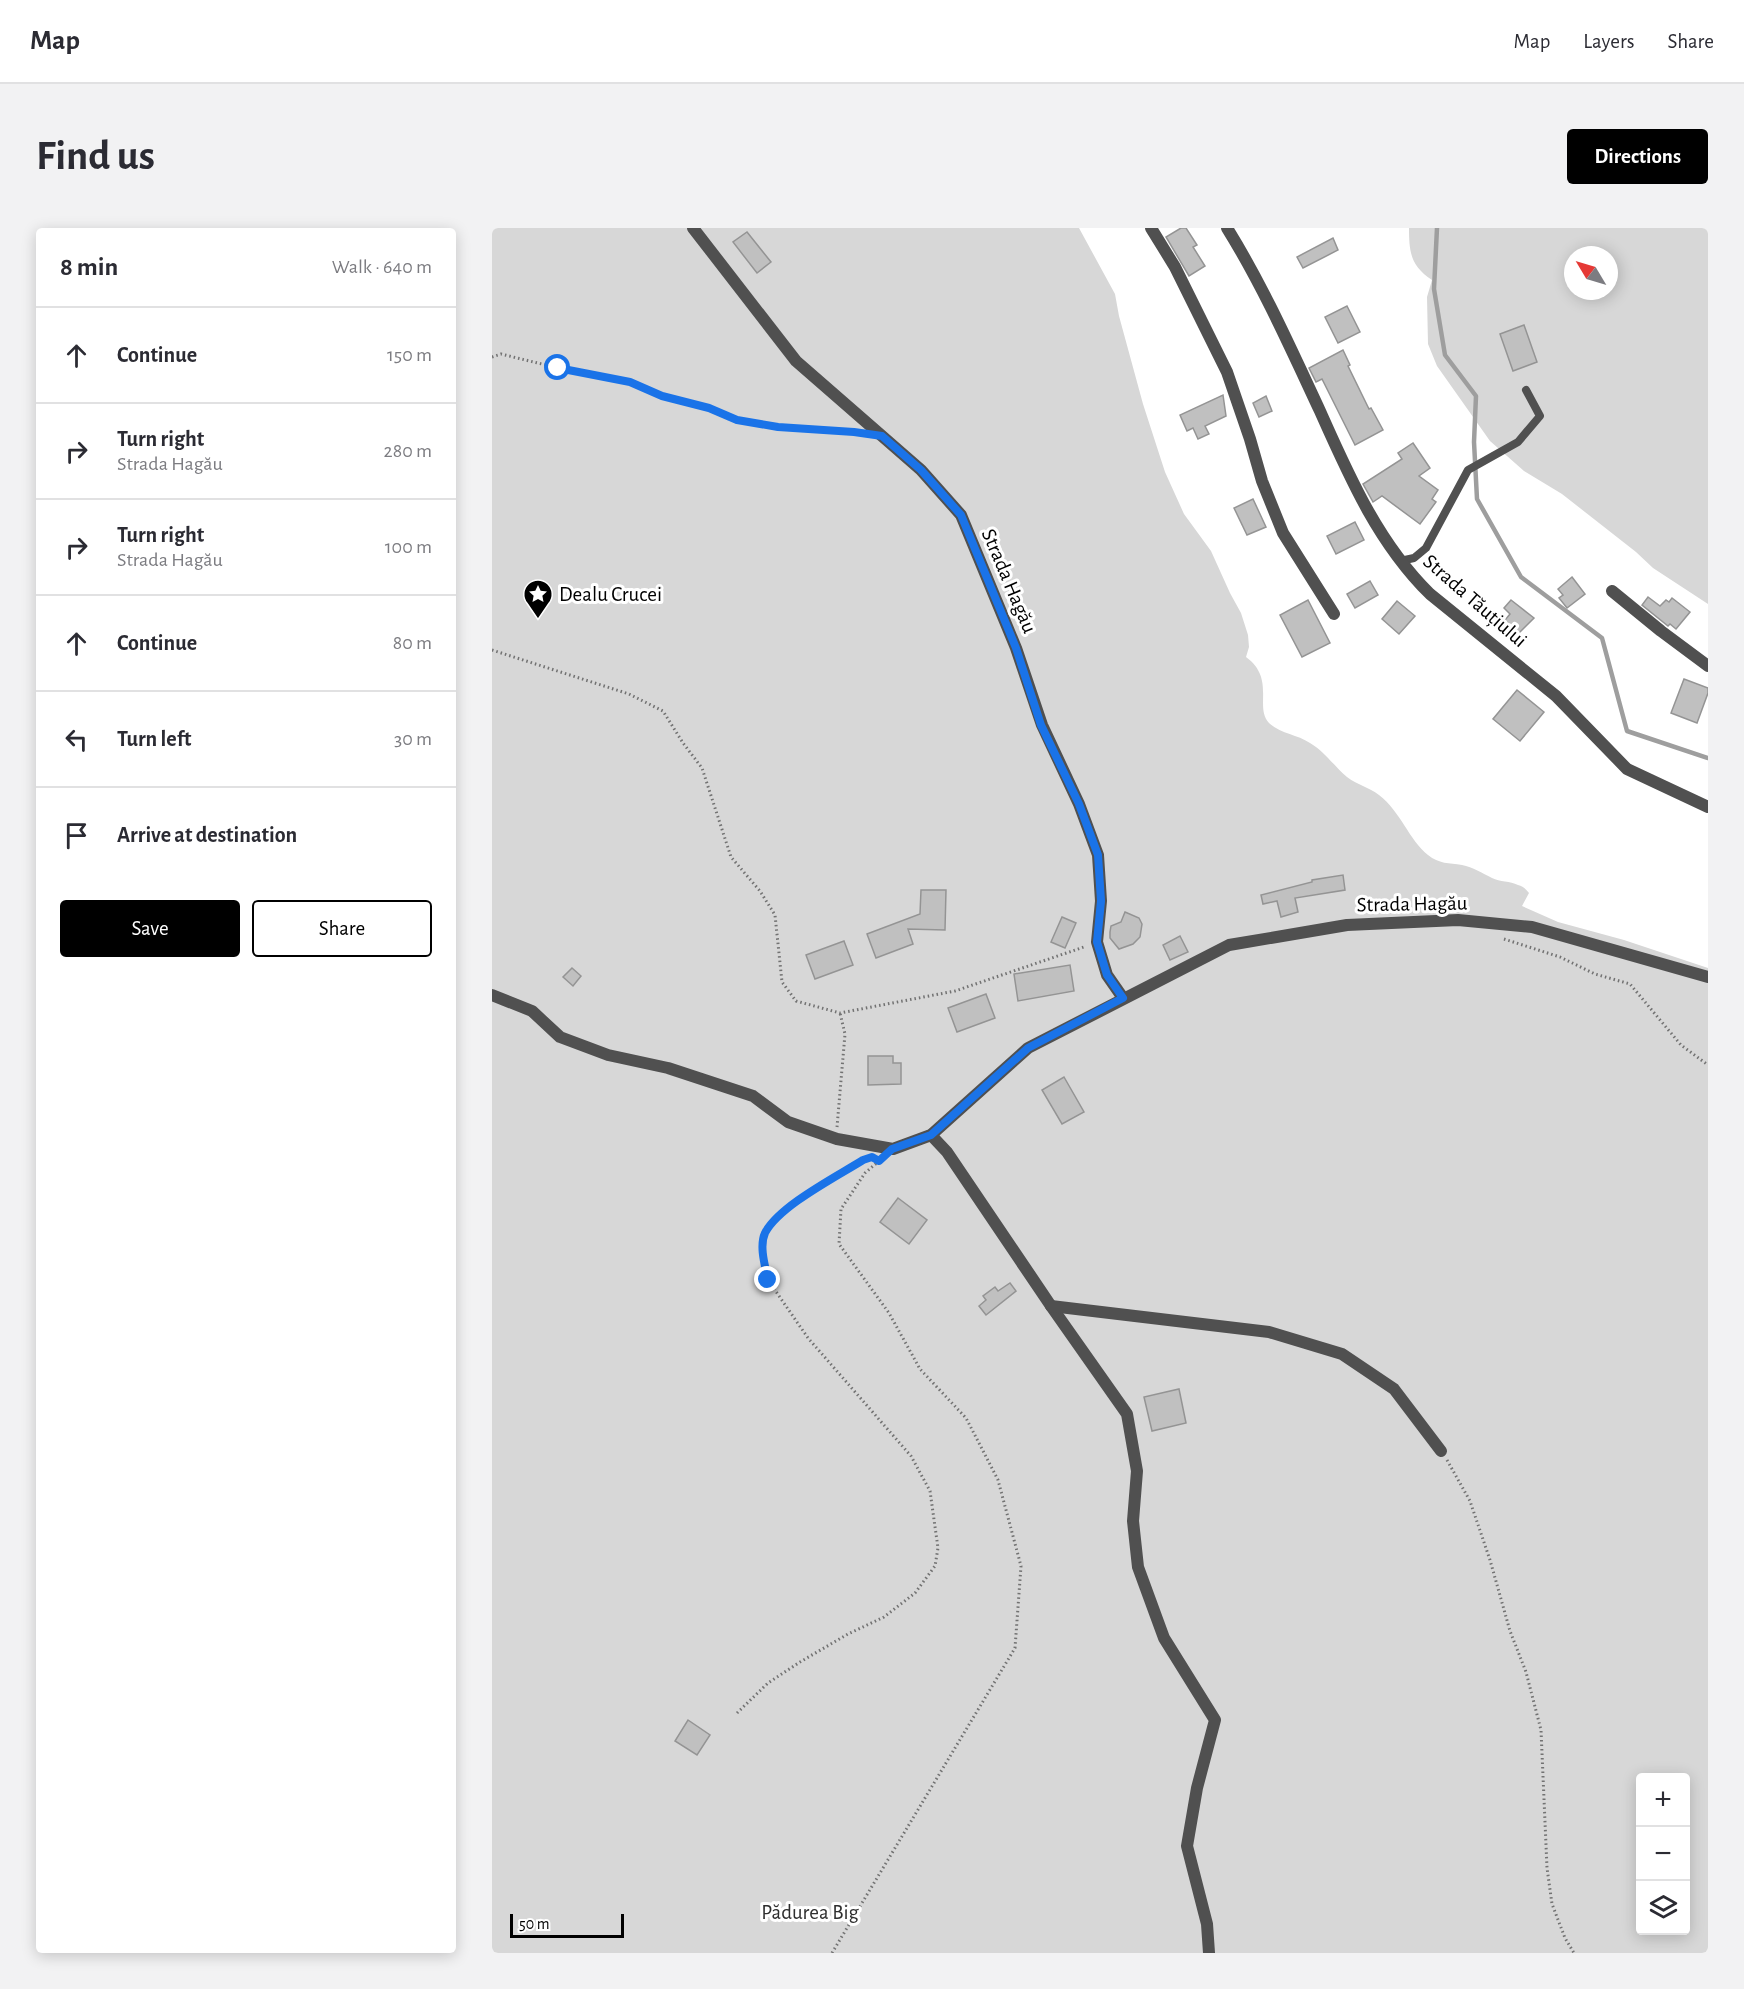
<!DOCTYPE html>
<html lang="en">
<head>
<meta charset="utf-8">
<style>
	:root { --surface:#fff; --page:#f2f2f3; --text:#2b2b33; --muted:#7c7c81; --line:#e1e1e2; --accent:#000 }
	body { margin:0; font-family:"Alegreya Sans",sans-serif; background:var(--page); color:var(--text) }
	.controls { position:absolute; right:18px; bottom:18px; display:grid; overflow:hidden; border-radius:6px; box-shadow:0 3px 15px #0003 }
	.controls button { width:54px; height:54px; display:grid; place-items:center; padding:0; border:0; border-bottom:2px solid var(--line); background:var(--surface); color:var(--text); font:30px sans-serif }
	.compass { position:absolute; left:1072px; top:18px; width:54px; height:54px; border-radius:50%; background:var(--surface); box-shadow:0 3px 15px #0003; rotate:308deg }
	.scale { position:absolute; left:18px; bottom:15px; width:114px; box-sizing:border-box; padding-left:6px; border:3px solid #000; border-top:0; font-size:16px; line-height:21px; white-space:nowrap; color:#000; -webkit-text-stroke:4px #fff; paint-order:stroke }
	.stop { position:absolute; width:18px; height:18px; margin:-14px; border:4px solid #1a73e8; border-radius:50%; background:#fff }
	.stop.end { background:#1a73e8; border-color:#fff; box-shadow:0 2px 6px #0008 }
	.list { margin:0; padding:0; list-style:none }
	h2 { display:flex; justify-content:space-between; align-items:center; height:78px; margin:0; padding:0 24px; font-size:26px }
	h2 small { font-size:20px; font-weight:400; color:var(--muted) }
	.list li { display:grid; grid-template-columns:39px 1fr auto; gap:18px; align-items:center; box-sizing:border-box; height:96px; padding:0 24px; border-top:2px solid var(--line) }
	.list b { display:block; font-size:22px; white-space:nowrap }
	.list p { margin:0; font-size:20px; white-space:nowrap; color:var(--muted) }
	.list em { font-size:20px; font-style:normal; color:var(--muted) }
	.actions { display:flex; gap:12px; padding:18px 24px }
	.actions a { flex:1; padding:14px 0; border:2px solid var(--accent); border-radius:6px; text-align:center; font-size:21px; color:var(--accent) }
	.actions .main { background:var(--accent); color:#fff }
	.icon { flex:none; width:33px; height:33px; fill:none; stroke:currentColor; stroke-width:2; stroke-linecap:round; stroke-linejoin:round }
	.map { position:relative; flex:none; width:1216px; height:1725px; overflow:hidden; border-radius:6px }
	header { display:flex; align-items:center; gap:36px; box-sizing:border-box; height:84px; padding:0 30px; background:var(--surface); border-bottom:2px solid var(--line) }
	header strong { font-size:28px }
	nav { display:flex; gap:33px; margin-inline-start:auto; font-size:21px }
	.intro { display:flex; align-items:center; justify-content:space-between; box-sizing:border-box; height:144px; padding:0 36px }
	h1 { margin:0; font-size:42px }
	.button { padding:15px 27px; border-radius:6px; background:var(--accent); color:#fff; font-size:21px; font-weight:700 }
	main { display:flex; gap:36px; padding:0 36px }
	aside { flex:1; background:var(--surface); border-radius:6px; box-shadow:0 3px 15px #0003 }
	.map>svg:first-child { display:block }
	.green { fill:#d7d7d7; fill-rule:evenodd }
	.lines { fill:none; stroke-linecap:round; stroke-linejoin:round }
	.stream { stroke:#9e9e9e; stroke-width:4.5 }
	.building { fill:#c0c0c0; stroke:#949494; stroke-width:1.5 }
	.path { stroke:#727272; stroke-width:3; stroke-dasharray:1.5 3; stroke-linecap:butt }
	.service { stroke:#505050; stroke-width:8 }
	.minor { stroke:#505050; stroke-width:12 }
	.tertiary { stroke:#505050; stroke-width:12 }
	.route { stroke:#1a73e8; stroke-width:8 }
	.labels { text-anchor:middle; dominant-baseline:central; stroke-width:6; stroke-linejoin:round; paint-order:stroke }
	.street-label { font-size:21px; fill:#000; stroke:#fff }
	.poi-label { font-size:21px; fill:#000; stroke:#fff; text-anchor:start }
	.park-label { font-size:21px; fill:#2e2e2e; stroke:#fff }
</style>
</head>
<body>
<header>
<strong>Map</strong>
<nav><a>Map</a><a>Layers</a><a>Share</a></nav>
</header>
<div class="intro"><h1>Find us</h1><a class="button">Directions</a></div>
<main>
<aside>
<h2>8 min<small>Walk · 640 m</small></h2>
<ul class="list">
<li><svg class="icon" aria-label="ahead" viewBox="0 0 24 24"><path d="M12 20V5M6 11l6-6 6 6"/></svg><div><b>Continue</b></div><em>150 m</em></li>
<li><svg class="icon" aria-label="right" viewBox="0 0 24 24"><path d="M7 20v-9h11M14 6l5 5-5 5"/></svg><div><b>Turn right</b><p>Strada Hagău</p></div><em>280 m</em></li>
<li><svg class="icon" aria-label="right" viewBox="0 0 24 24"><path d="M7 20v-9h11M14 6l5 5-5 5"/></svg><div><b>Turn right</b><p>Strada Hagău</p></div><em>100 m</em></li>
<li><svg class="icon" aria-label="ahead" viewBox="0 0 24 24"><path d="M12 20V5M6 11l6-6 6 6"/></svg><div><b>Continue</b></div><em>80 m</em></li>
<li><svg class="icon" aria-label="left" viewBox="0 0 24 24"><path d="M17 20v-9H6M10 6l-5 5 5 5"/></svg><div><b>Turn left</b></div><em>30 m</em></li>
<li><svg class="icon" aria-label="arrive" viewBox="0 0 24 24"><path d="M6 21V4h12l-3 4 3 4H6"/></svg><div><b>Arrive at destination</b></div></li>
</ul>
<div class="actions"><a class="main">Save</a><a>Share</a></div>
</aside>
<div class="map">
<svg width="1216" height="1725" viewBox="0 0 1216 1725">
	<rect width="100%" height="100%" fill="#fff"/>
	<g class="green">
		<path d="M0,0h587l36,66 4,22 24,88 22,68 19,42 27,37 19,42 11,20 7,22 1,12 -3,10c30,22 8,50 23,66 12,11 28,11 41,20 15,9 24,23 37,34 10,8 22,10 32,18 22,17 30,45 49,60 11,9 21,8 34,10 11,2 20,8 30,13 8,4 18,3 26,7 5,1 8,4 11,8l-7,13 36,16 66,18 84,28v985h-1216zM1148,1550h46v152h-46z"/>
		<path d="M917,0h299v376l-55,-36 -17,-16 -74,-58 -38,-23 -34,-30 -53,-75 -9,-22 -1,-47 5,-17c-21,-14 -23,-27 -23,-52zM1081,27h36v36h-36z"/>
	</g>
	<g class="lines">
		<path class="stream" d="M945,0l-3,61 11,66 31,41 -2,46 3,57 44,78 81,61 25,93 81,27"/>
	</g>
	<g class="building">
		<path d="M689,0h5l11,17 -4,2 12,19 -16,10 -23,-39z"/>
		<path d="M255,4l24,30 -14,11 -24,-31z"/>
		<path d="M841,10l5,12 -35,18 -6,-11z"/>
		<path d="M855,78l13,26 -22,11 -13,-26z"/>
		<path d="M1032,97l13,37 -24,9 -13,-37z"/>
		<path d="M851,122l7,15 -2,1 21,43 2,-1 12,22 -28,15 -33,-66 -6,3 -7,-14z"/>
		<path d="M731,167l3,21 -21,10 4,8 -11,5 -5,-11 -6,3 -7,-16z"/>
		<path d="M774,168l6,15 -13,6 -6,-14z"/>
		<path d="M921,215l17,25 -11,8 19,14 -6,9 4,3 -16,22 -38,-28 -9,6 -10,-18 39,-25 -4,-6z"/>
		<path d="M761,271l13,28 -19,8 -13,-27z"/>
		<path d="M863,294l9,18 -28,14 -9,-18z"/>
		<path d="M1080,349l13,17 -18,14 -8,-10 4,-3 -5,-6z"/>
		<path d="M878,353l8,14 -23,13 -8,-14z"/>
		<path d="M1156,369l12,9 6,-6 3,2 3,-4 18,14 -14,17 -6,-5 -2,2 -26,-21z"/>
		<path d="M816,372l22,43 -28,14 -22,-42z"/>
		<path d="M1019,372l23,18 -15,15 -14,-13 5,-6 -6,-6z"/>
		<path d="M905,373l18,15 -16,18 -17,-15z"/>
		<path d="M1192,451l24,9v5l-11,30 -26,-10z"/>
		<path d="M1025,462l27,22 -24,29 -27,-22z"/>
		<path d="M851,647l2,15 -50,8 3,14 -17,5 -4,-16 -14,3 -2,-9 51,-13v-2z"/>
		<path d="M429,662h25l-1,40 -37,-1 5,15 -37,14 -9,-24 53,-20z"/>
		<path d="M633,684l14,6 3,6 -2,13 -7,7 -14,5 -9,-11v-6l1,-6 10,-4z"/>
		<path d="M570,689l14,6 -11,25 -14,-6z"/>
		<path d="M688,708l8,16 -18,8 -7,-15z"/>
		<path d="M352,713l9,24 -38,14 -9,-24z"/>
		<path d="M578,737l4,26 -56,10 -4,-27z"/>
		<path d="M80,740l9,8 -8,10 -10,-9z"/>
		<path d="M494,766l9,24 -38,14 -9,-24z"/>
		<path d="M376,828h25v7h8v21l-33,1z"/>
		<path d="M572,849l20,35 -22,12 -20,-34z"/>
		<path d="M406,970l29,22 -18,24 -29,-22z"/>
		<path d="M518,1055l6,8 -30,24 -7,-9 7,-6 -3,-4 12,-9 3,4z"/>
		<path d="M687,1161l7,34 -34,8 -8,-34z"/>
		<path d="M196,1492l22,15 -13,20 -22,-14z"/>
	</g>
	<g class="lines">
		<g class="path">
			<path d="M0,129l9,-3 57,14 72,14 32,14 47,12 28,12 42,7 78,5"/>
			<path d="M0,422l137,44 34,17 20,32 19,25 29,89 29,34 15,24 7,67 14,19 44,12 115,-22 129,-44"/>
			<path d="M1012,711l56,18 35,17 35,10 51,61 27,20"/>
			<path d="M345,899l8,-93 -5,-21"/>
			<path d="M955,1232l23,41 20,59 20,71 16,41 15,58 6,138 5,36 13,34 9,15"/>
			<path d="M245,1485l31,-30 32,-21 48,-28 36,-17 31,-24 20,-27 3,-18 -8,-57 -19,-35 -103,-118 -40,-58 -5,-24 1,-21 15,-20 33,-23 54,-33"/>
			<path d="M340,1725l183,-305 6,-82 -23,-86 -32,-62 -46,-49 -31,-56 -50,-69 2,-35 24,-36 14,-12"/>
		</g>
		<path class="service" d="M908,333l14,-3 12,-10 42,-78 50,-28 22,-26 -14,-26"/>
		<g class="minor">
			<path d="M201,0l103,133 125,109 40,45 55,133 26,77 37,79 19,51 3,46 -4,41 10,33 16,23"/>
			<path d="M659,0l24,39 52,105 23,67 12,42 21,52 51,81"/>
			<path d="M1120,363l49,40 47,35"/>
			<path d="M0,767l40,16 28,26 48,18 60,13 85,28 35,26 49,17 56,10 38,-14 97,-87 201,-103 118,-20 111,-5 74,7 176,50"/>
			<path d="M439,907l16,17 104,154 76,108 10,57 -4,50 5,46 26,71 51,82 -18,68 -10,58 20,78 2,29"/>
			<path d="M559,1078l218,26 73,22 52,35 47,62"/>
		</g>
		<path class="tertiary" d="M735,0c36,58 64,121 93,183 29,65 58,132 110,183l126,102 71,73 81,38"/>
	</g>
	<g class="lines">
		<path class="route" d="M66,140l72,14 32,14 47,12 28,12 41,7 76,5 28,4 39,34 40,45 55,133 25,77 38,79 19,51 3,46 -4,41 10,33 16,23 -95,50 -97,87 -39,14 -13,12 -7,-4 -9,3c-27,17 -84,46 -98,73 -6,13 0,33 3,47"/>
	</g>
	<defs>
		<g id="sight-pin" transform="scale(1.5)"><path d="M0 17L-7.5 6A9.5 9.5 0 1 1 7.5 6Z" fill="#000" stroke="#fff"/><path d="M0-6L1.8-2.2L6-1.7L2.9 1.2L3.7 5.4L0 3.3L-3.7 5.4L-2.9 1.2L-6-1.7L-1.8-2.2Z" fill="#fff"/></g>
	</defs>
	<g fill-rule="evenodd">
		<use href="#sight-pin" x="46" y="366"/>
	</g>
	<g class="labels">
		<g class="street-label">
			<text transform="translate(517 353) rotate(67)">Strada Hagău</text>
			<text transform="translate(983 373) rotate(41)">Strada Tăuțiului</text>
			<text transform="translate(920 676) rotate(-1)">Strada Hagău</text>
		</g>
		<g class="poi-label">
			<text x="67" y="366">Dealu Crucei</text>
		</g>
		<g class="park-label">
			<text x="318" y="1684">Pădurea Big</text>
		</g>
	</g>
</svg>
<div class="controls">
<button>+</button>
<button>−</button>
<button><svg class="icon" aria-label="layers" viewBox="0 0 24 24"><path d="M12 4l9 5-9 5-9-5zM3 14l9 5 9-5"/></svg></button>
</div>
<svg class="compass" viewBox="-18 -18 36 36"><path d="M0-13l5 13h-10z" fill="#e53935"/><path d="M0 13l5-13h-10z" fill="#7c7c81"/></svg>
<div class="scale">50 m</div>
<div class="stop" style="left:66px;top:140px"></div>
<div class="stop end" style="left:276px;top:1052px"></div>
</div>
</main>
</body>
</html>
